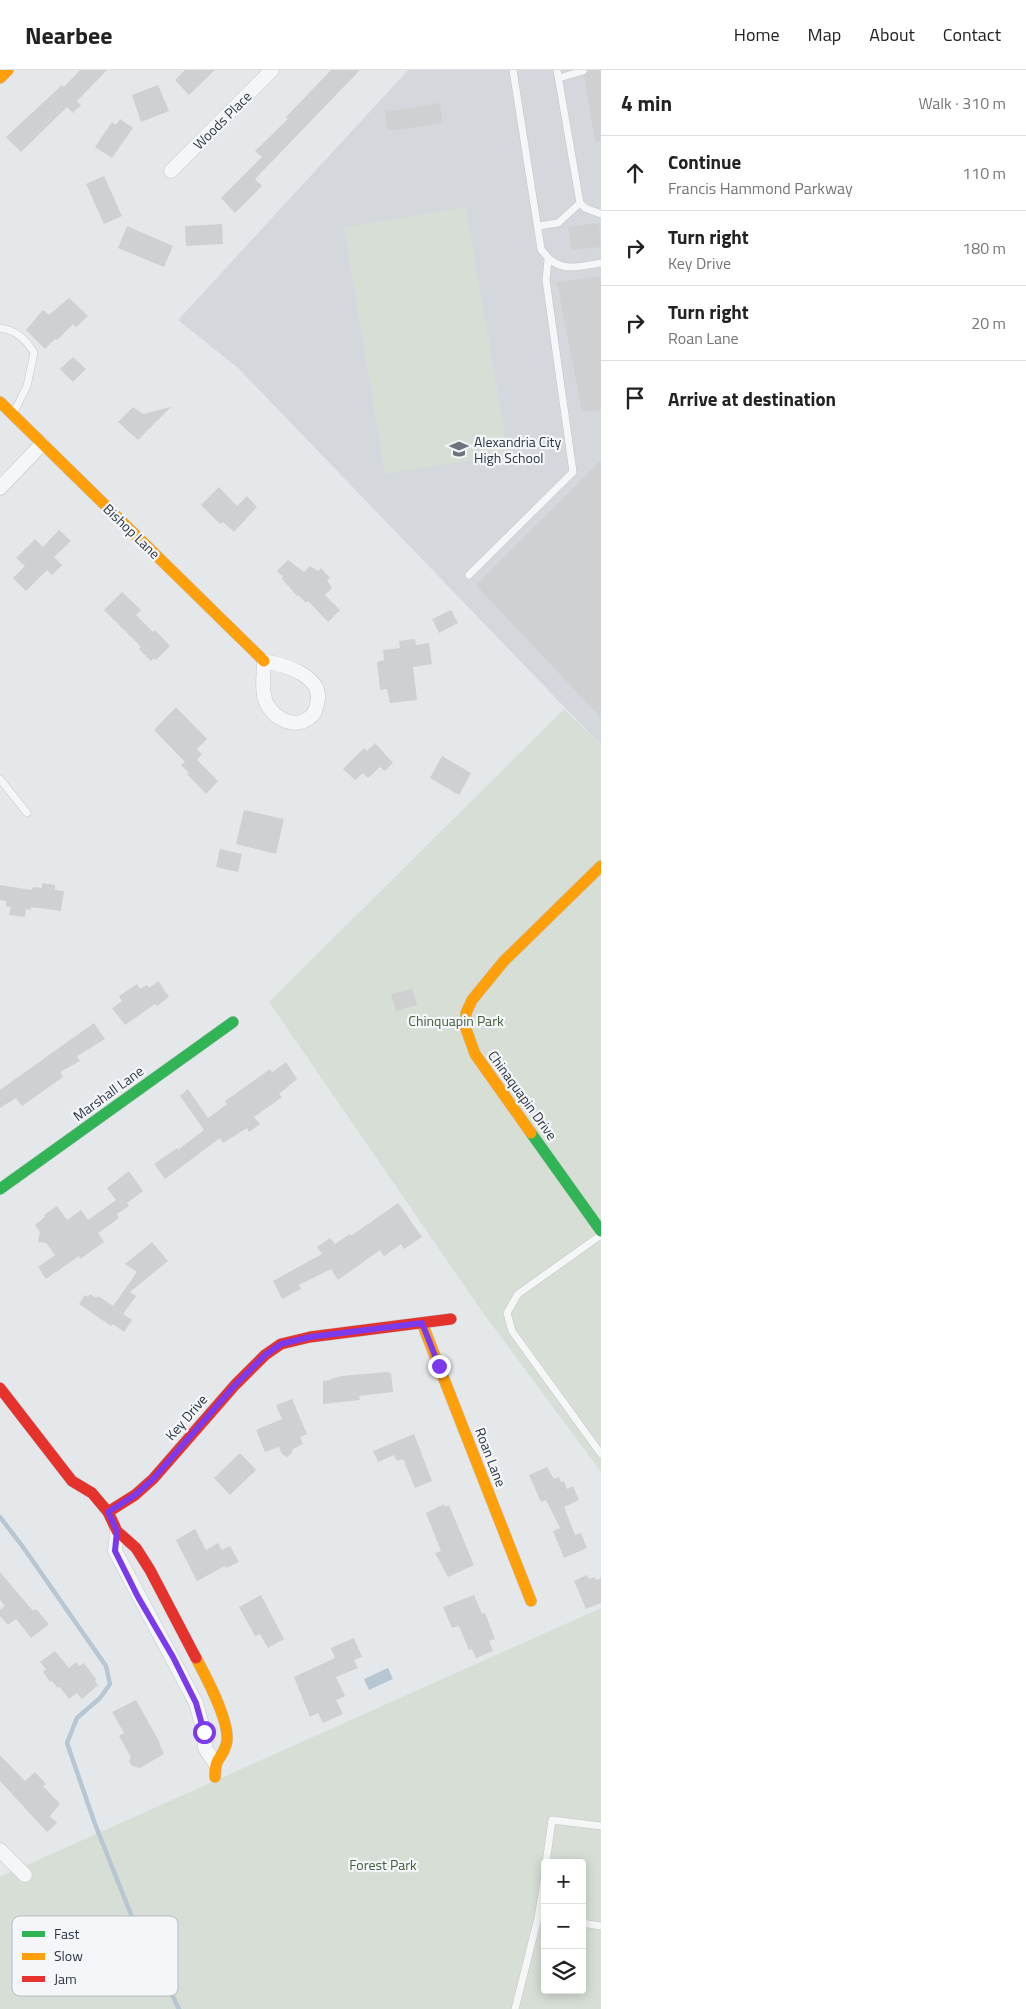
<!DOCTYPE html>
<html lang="en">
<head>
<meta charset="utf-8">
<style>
	:root { --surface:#fff; --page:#f6f6f6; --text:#222; --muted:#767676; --line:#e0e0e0 }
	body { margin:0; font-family:"Titillium Web",sans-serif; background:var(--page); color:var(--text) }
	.controls { position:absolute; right:15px; bottom:15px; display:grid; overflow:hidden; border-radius:5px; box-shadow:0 2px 12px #0003 }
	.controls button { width:45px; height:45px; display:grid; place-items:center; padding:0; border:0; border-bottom:1px solid var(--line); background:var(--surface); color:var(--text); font:25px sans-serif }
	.stop { position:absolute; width:15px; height:15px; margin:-11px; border:4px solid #7c3aed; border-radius:50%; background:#fff }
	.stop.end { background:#7c3aed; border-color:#fff; box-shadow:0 1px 5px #0008 }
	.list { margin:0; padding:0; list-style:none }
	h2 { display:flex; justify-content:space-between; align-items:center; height:65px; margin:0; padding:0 20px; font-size:21px }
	h2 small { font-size:16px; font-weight:400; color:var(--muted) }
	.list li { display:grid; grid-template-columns:32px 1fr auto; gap:15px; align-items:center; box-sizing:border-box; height:75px; padding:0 20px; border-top:1px solid var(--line) }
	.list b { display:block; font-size:19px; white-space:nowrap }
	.list p { margin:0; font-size:16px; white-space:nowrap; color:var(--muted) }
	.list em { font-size:16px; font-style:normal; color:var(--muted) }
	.icon { flex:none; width:28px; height:28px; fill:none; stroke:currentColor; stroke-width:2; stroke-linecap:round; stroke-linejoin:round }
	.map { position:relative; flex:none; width:601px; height:1939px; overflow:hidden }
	header { display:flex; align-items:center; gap:30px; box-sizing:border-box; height:70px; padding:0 25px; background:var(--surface); border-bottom:1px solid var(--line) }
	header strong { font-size:24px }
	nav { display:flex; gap:28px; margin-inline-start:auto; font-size:18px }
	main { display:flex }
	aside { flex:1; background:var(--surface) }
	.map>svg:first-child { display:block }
	.built { fill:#d4d8dd }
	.green { fill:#d7ded6; fill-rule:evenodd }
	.water { fill:#b6c6d3 }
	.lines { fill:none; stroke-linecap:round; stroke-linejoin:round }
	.stream { stroke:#b6c6d3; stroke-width:4.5 }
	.building { fill:#ced0d2 }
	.lane-casing { stroke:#c3c6c8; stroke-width:8 }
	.street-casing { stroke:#c3c6c8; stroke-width:15 }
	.fast-casing { stroke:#c3c6c8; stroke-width:12 }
	.slow-casing { stroke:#c3c6c8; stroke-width:12 }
	.jam-casing { stroke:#c3c6c8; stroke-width:12 }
	.lane { stroke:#f5f6f7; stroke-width:7 }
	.street { stroke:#f5f6f7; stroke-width:14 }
	.fast { stroke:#30b455; stroke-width:11 }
	.slow { stroke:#ff9f0a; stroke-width:11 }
	.jam { stroke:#e5322d; stroke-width:11 }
	.route { stroke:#7c3aed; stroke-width:6 }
	.labels { text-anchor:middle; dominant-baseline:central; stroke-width:4.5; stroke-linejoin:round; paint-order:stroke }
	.street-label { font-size:14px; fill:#2d3643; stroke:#f4f6f9 }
	.poi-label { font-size:14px; fill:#2d3643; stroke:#f4f6f9; text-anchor:start }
	.park-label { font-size:14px; fill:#445e3b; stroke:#f4f6f9 }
	.key { fill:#f4f6f9; stroke:#b8bcc2; stroke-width:1 }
	.key-label { font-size:14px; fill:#2d3643 }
</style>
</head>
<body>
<header>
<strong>Nearbee</strong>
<nav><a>Home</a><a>Map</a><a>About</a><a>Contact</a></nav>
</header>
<main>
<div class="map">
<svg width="601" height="1939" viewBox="0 0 601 1939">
	<rect width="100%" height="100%" fill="#e5e8ea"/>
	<path class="built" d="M408,0h193v675l-363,-377 -60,-48z"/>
	<g class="green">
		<path d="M466,137l42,247 -123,20 -41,-247z"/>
		<path d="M564,639l37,36v727l-120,-162 -212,-308z"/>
		<path d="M601,1538v401h-601v-132zM545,1793h37v127h-37z"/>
	</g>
	<path class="water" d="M388,1598l5,11 -24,11 -5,-11z"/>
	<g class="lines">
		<path class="stream" d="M0,1447l23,30 83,119 4,18 -10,14 -23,20 -10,25 28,81 39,98 25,46 20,41"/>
	</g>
	<g class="building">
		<path d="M80,0h27l-30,31 4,4 -8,8 -6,-6 -46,45 -15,-15 56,-52 2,2z"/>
		<path d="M185,0h30l-26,25 -14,-15z"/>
		<path d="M331,0h29l-105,109 7,7 -27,27 -14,-15 41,-41 -7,-6 33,-32 -2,-2z"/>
		<path d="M588,0h13v72h-6l-11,-66 3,-2z"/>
		<path d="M158,15l11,26 -28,11 -9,-27z"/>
		<path d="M440,33l3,20 -55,8 -3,-19z"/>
		<path d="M120,49l13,9 -21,30 -17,-11 17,-25 4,3z"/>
		<path d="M104,106l18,40 -18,8 -18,-40z"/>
		<path d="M599,153l2,24 -30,3 -3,-23z"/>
		<path d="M222,154l1,20 -37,2 -1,-20z"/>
		<path d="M127,156l46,20 -9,21 -46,-19z"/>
		<path d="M601,206v134l-19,2 -25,-130z"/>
		<path d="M69,228l19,18 -12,11 -3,-3 -16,16 -2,-1 -10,10 -19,-19 17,-20 6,5z"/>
		<path d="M73,287l13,12 -13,13 -13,-13z"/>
		<path d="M133,337l10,7 28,-7 -33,33 -20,-18z"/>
		<path d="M601,390v258l-125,-133z"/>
		<path d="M219,417l18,19 10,-10 10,11 -23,25 -11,-10 -3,2 -19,-19z"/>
		<path d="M59,460l12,11 -17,16 8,8 -10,10 -5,-5 -21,21 -13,-13 12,-12 -9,-8 19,-19 8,8z"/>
		<path d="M288,490l16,12 6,-6 8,5 3,-3 9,10 -3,2 5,8 -7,7 15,15 -12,12 -20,-21 -2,2 -8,-8 -1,1 -15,-17 1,-2 -6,-6z"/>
		<path d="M122,522l19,18 -5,5 17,17 2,-2 15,16 -14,14 -2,-2 -3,3 -12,-12 2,-2 -37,-37z"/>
		<path d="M451,540l7,13 -19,10 -7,-14z"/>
		<path d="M415,569l1,6 13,-2 3,21 -19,3 4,33 -27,3 -3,-14 -7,1 -3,-28 7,-2 -1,-10 17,-2 -1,-7z"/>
		<path d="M176,637l31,32 -10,10 5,5 -5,6 21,21 -12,13 -19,-20 2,-1 -8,-8 4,-3 -31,-32z"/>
		<path d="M375,673l18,20 -8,8 -5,-4 -12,11 -5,-5 -8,7 -12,-11 21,-21 3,3z"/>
		<path d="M442,686l29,17 -12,22 -29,-17z"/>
		<path d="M244,740l40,9 -8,35 -40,-10z"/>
		<path d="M220,779l22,5 -4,18 -22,-5z"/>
		<path d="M42,813l13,2v5l9,1 -3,20 -30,-4v3l-5,-1 -1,8 -16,-2 2,-8 -5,-1v-5l-6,-1v-15l32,5 1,-3 9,1z"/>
		<path d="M158,911l11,16 -12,9 -2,-2 -30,21 -13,-17 10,-7 -3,-5 18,-12 3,5 7,-4 2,3z"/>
		<path d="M412,919l5,16 -21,6 -5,-17z"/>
		<path d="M94,953l11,16 -28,17 3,5 -20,11 3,5 -41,29 -6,-8 -16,10v-18z"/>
		<path d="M286,992l11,17 -18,15 3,3 -28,20 6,7 -11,8 -2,-4 -24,15 -3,-5 -55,41 -11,-15 23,-16 1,2 26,-20 -24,-34 8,-7 20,29 19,-14 -2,-3 45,-32 2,3z"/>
		<path d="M129,1101l14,20 -16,12 2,3 -12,8 2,4 -21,15 6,9 -24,17 -1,-3 -33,23 -8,-12 17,-12 -9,-12 -8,-1 2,-10 -5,-7 10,-8 -1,-2 13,-9 10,14 14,-10 7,10 28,-20 -9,-12z"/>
		<path d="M398,1133l24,34 -18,12 -3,-5 -17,12 -4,-6 -42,30 -7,-11 -32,16 2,4 -19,10 -9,-18 49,-27 -5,-7 13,-9 5,6 15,-10 1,2z"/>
		<path d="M152,1172l16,19 -38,31 6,4 -13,18 9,6 -8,12 -11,-8 -2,2 -32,-22 6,-9 3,2 2,-3 7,4 1,-2 15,10 24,-34 -12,-8z"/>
		<path d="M385,1302l6,1 2,19 -34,4 1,4 -37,4v-23l8,-1v-1l11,-3z"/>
		<path d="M292,1329l15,35 -7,3 3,7 -10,5 -1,4 -5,4 -5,-3 -3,-7 -14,5 -9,-22 26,-11 -6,-14z"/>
		<path d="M414,1364l18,47 -17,7 -12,-29 -6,2 -3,-6 -16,7 -5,-11z"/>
		<path d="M240,1383l16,17 -26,25 -16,-17z"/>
		<path d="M547,1397l7,12 5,-2 2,5 3,-1 3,8 6,-3 6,14 -15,7 11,28 6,-2 6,15 -23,10 -11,-27 7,-3 -14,-28 -5,2 -12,-27z"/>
		<path d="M444,1434l1,3 4,-2 25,60 -26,12 -13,-24 6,-2 -15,-38z"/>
		<path d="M195,1459l11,21 12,-7 4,7 8,-4 9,16 -13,6 -1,-2 -28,15 -21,-41z"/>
		<path d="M0,1502l33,39 3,-2 13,15 -18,14 -15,-19 -8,6 -8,-9v-6l5,-4 -5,-6z"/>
		<path d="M587,1505l2,4 6,-2 1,3 5,-2v25l-15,6 -12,-28z"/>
		<path d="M261,1525l23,44 -16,9 -8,-14 -5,2 -16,-29z"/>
		<path d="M474,1525l8,19 3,-1 10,26 -6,2 4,10 -17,7 -4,-9 -3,1 -10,-24 -7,2 -9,-21z"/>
		<path d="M354,1568l8,19 -8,3 4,8 -22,9 9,19 -9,4 7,14 -20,9 -5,-10 -8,4 -16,-40 41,-19 -4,-10z"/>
		<path d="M55,1581l14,17 7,-6 3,4 5,-3 12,16 -1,2 3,4 -16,14 -5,-6 -8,6 -9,-12 -2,1 -6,-7 -2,1 -7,-10 3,-3 -6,-7z"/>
		<path d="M136,1630l24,43h-1l5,11 -24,14 -8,-2 -3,-5 2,-4 -12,-21 5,-3 -12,-21z"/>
		<path d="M0,1685l25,26 10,-9 11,12 -3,2 17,18 -10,12 7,7 -10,9 -47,-51z"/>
	</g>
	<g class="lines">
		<g class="lane-casing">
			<g id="lane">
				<path d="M513,0l28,179c17,25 34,18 60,14"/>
				<path d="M557,0l23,133 5,5 16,6"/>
				<path d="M559,8l24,-7"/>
				<path d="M538,156l20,-3 22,-20"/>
				<path d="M0,258c16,2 26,11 34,25l-7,33 -13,26"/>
				<path d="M469,505l104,-103 -27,-192 2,-20"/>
				<path d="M0,709l27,34"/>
				<path d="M601,1165l-83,59 -11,19 5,18 89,123"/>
				<path d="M546,1793l6,-43 49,6"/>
				<path d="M582,1853l19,3"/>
				<path d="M515,1939l23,-91 7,-43"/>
			</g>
		</g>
		<g class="street-casing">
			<g id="street">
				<path d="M171,101l101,-101"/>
				<path d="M0,418l42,-44"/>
				<path d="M264,591c21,4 61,15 53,43 -1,5 -2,10 -7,13 -17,15 -43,-2 -46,-22 -2,-10 0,-23 0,-34z"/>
				<path d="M117,1461l-2,20 81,152 8,29 1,16 10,15"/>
				<path d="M0,1780l25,25"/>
			</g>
		</g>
		<g class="fast-casing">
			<g id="fast">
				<path d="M531,1063l70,98"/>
				<path d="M0,1119l233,-167"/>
			</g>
		</g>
		<g class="slow-casing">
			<g id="slow">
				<path d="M0,8l8,-8"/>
				<path d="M0,332l264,259"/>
				<path d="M531,1063l-56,-79 -9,-25v-16l6,-13 32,-39 97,-95"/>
				<path d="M422,1253l109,278"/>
				<path d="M196,1588c9,17 37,68 30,87 -5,16 -11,11 -11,32"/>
			</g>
		</g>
		<g class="jam-casing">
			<g id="jam">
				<path d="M0,1318l72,93 20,12 16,19 9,19 19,17 14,22 46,88"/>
				<path d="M108,1442l27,-17 18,-16 82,-94 30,-30 16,-11 29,-7 141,-18"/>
			</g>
		</g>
		<use href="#lane" class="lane"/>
		<use href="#street" class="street"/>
		<use href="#fast" class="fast"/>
		<use href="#slow" class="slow"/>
		<use href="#jam" class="jam"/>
	</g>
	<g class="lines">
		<path class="route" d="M204,1662l-8,-29 -23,-46 -35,-60 -23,-46 2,-20 -9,-19 27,-17 18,-16 82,-94 30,-30 16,-11 29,-7 112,-14 17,43"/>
	</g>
	<defs>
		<g id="school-bare" transform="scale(1.5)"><path d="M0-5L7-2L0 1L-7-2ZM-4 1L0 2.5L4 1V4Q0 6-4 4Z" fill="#6d747d" stroke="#f4f6f9" stroke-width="2.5" paint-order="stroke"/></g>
	</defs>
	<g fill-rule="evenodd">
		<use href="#school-bare" x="459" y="379"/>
	</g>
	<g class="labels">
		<g class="street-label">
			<text transform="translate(222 50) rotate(-45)">Woods Place</text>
			<text transform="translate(132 461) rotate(44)">Bishop Lane</text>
			<text transform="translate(108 1023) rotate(-36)">Marshall Lane</text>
			<text transform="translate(523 1025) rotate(54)">Chinaquapin Drive</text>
			<text transform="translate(186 1347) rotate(-49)">Key Drive</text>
			<text transform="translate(491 1387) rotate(69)">Roan Lane</text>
		</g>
		<g class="poi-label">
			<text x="474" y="371">Alexandria City<tspan x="474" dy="16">High School</tspan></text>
		</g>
		<g class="park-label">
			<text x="456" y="950">Chinquapin Park</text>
			<text x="383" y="1794">Forest Park</text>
		</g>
	</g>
	<rect x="12" y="1846" width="166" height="80" rx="8" class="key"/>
	<rect x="22" y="1861" width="23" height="6" fill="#30b455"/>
	<rect x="22" y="1883" width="23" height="7" fill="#ff9f0a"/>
	<rect x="22" y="1906" width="23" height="6" fill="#e5322d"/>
	<g class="key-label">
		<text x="54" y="1869">Fast</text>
		<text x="54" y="1891">Slow</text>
		<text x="54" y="1914">Jam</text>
	</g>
</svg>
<div class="controls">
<button>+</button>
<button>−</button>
<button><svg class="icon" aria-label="layers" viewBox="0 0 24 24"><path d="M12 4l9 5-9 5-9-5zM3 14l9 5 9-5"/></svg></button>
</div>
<div class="stop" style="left:204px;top:1662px"></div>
<div class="stop end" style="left:439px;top:1296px"></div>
</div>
<aside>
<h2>4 min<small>Walk · 310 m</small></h2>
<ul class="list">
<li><svg class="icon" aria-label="ahead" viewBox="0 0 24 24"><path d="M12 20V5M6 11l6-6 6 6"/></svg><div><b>Continue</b><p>Francis Hammond Parkway</p></div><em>110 m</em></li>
<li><svg class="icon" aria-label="right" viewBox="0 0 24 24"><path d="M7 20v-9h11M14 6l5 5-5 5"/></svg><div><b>Turn right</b><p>Key Drive</p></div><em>180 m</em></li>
<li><svg class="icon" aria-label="right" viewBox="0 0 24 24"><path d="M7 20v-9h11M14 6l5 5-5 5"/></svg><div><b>Turn right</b><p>Roan Lane</p></div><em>20 m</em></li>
<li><svg class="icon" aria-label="arrive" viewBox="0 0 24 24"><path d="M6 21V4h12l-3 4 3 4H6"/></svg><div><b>Arrive at destination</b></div></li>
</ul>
</aside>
</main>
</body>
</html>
